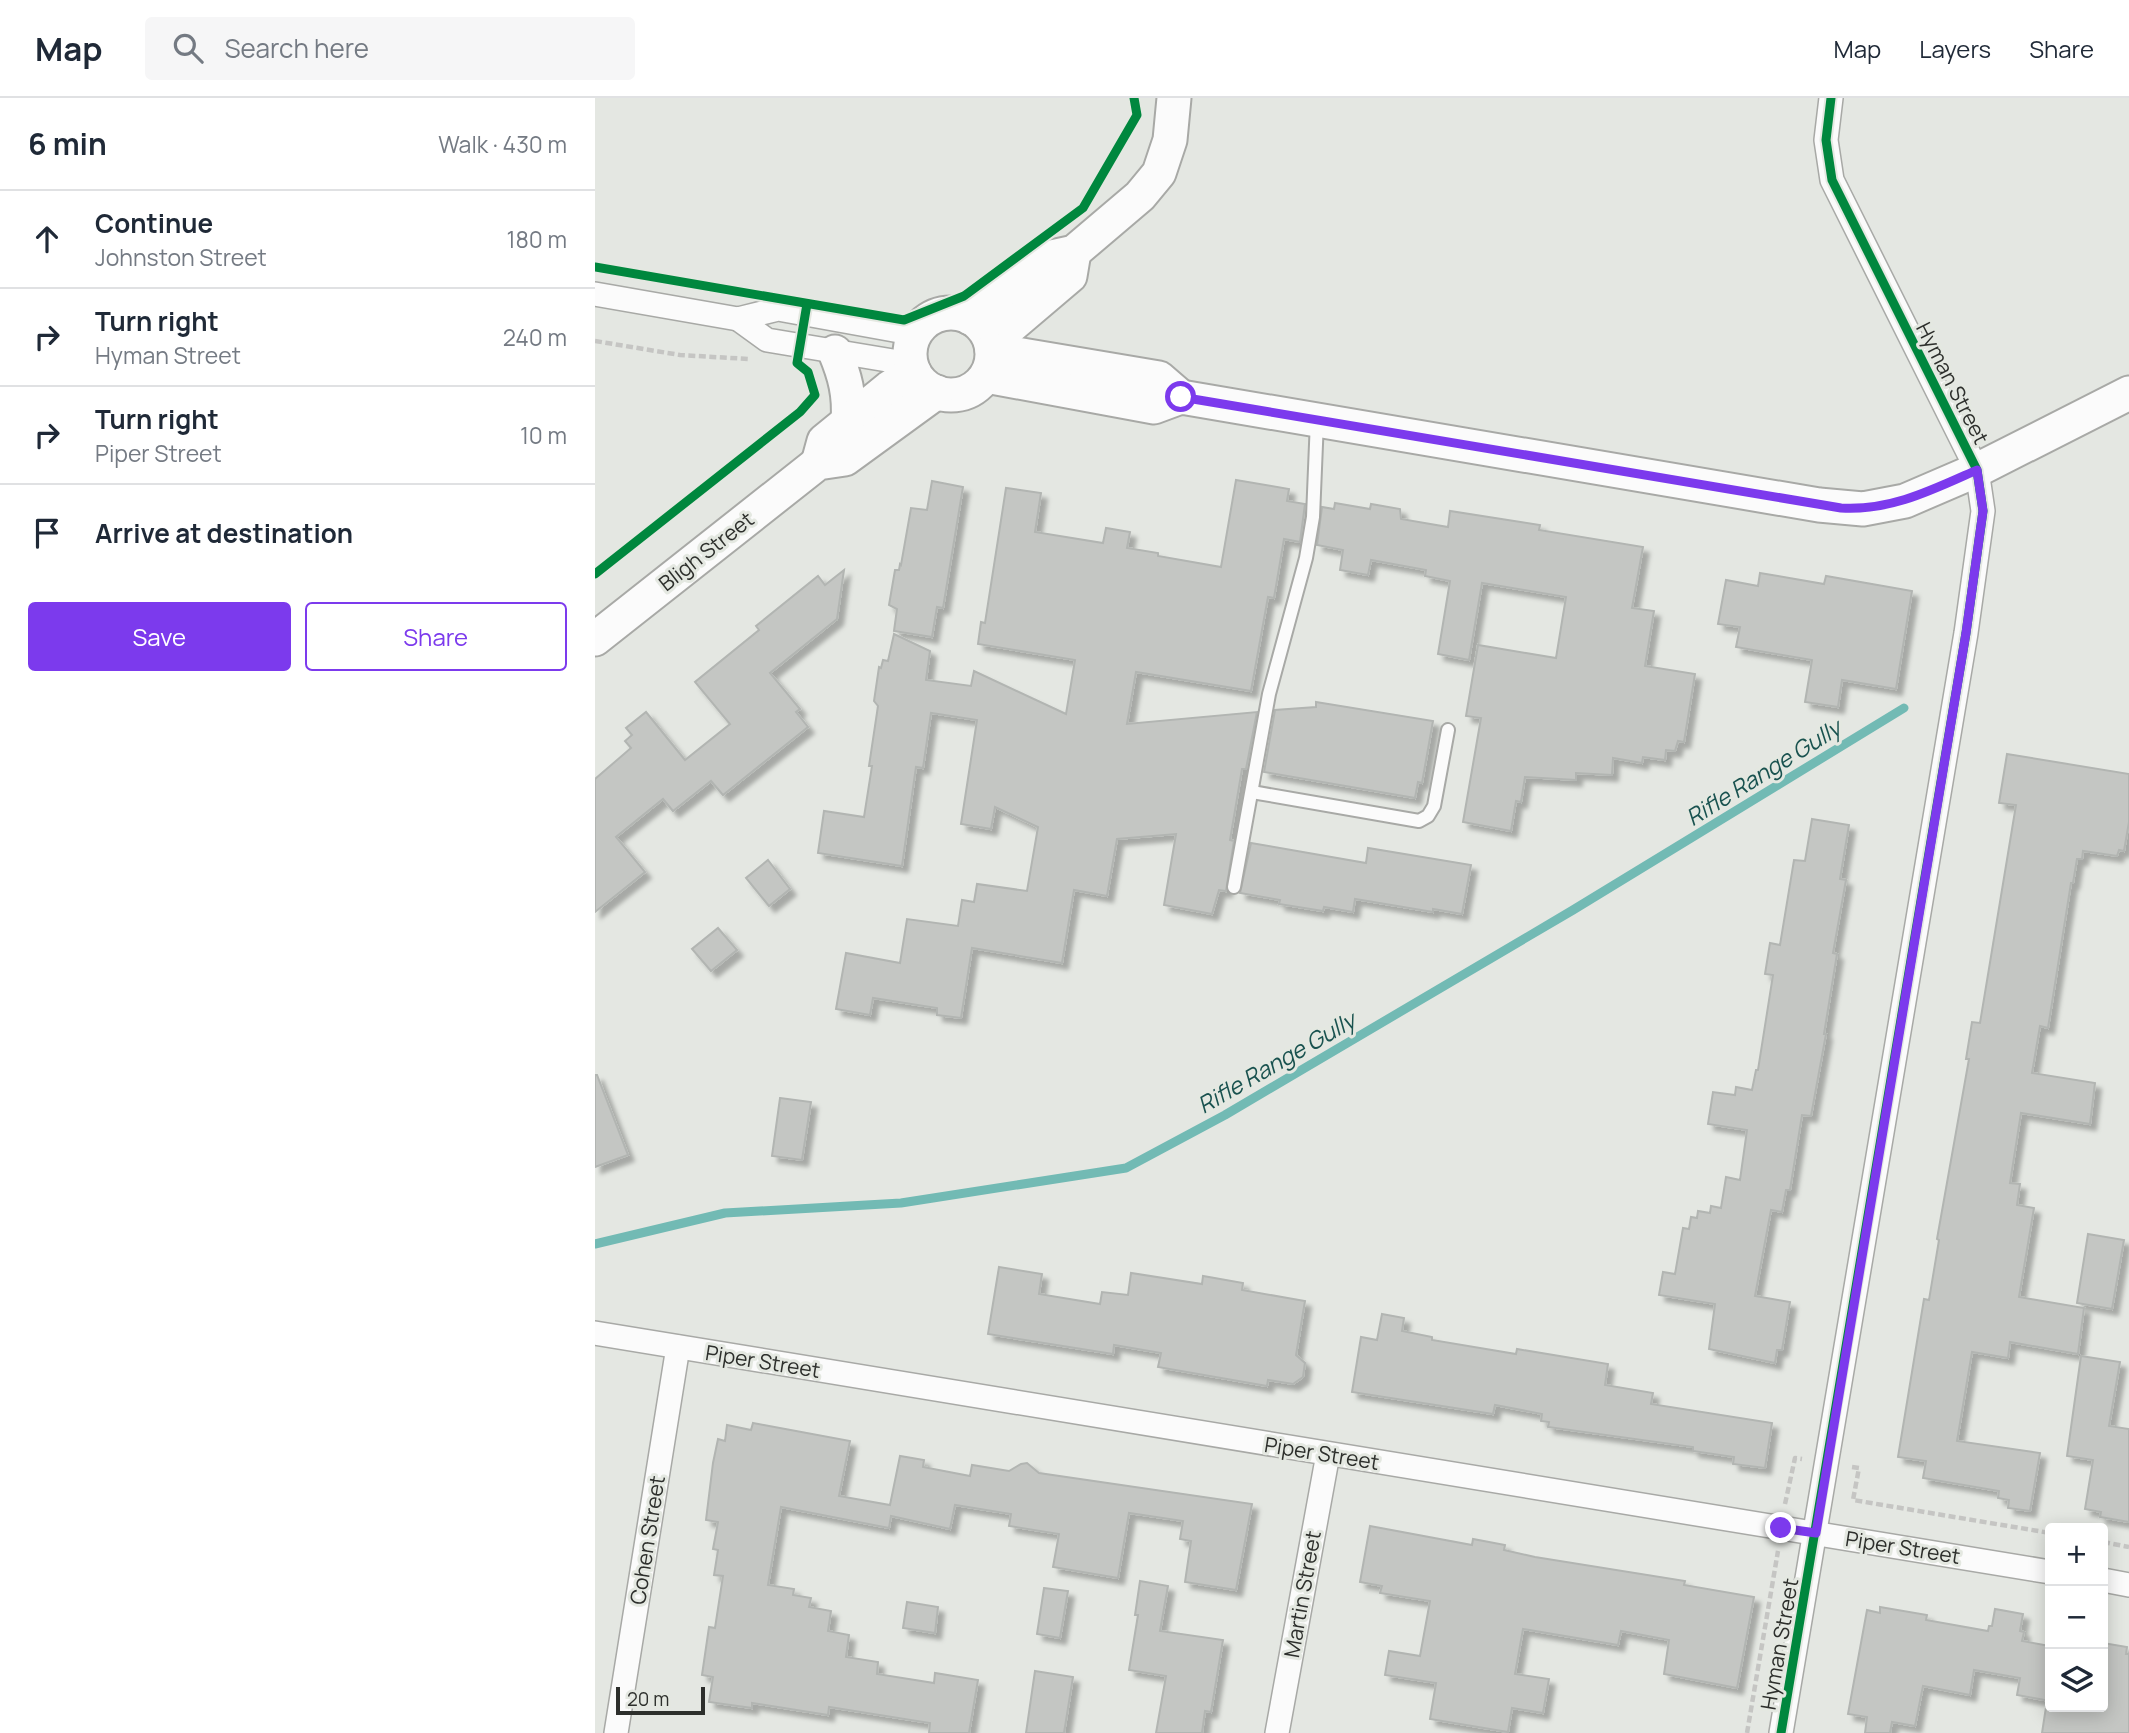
<!DOCTYPE html>
<html lang="en">
<head>
<meta charset="utf-8">
<style>
	:root { --surface:#fff; --page:#f6f6f7; --text:#1f2937; --muted:#747a83; --line:#e0e1e3; --accent:#7c3aed }
	body { margin:0; font-family:Manrope,sans-serif; background:var(--page); color:var(--text) }
	.controls { position:absolute; right:21px; bottom:21px; display:grid; overflow:hidden; border-radius:7px; box-shadow:0 4px 18px #0003 }
	.controls button { width:63px; height:63px; display:grid; place-items:center; padding:0; border:0; border-bottom:2px solid var(--line); background:var(--surface); color:var(--text); font:35px sans-serif }
	.scale { position:absolute; left:21px; bottom:18px; width:89px; box-sizing:border-box; padding-left:7px; border:4px solid #2d2f2c; border-top:0; font-size:19px; line-height:24px; white-space:nowrap; color:#2d2f2c; -webkit-text-stroke:5px #e4e8e1; paint-order:stroke }
	.stop { position:absolute; width:21px; height:21px; margin:-16px; border:5px solid #7c3aed; border-radius:50%; background:#fff }
	.stop.end { background:#7c3aed; border-color:#fff; box-shadow:0 2px 7px #0008 }
	.list { margin:0; padding:0; list-style:none }
	h2 { display:flex; justify-content:space-between; align-items:center; height:91px; margin:0; padding:0 28px; font-size:30px }
	h2 small { font-size:23px; font-weight:400; color:var(--muted) }
	.list li { display:grid; grid-template-columns:46px 1fr auto; gap:21px; align-items:center; box-sizing:border-box; height:98px; padding:0 28px; border-top:2px solid var(--line) }
	.list b { display:block; font-size:26px; white-space:nowrap }
	.list p { margin:0; font-size:23px; white-space:nowrap; color:var(--muted) }
	.list em { font-size:23px; font-style:normal; color:var(--muted) }
	.actions { display:flex; gap:14px; padding:21px 28px }
	.actions a { flex:1; padding:16px 0; border:2px solid var(--accent); border-radius:7px; text-align:center; font-size:24px; color:var(--accent) }
	.actions .main { background:var(--accent); color:#fff }
	.icon { flex:none; width:38px; height:38px; fill:none; stroke:currentColor; stroke-width:2; stroke-linecap:round; stroke-linejoin:round }
	.map { position:relative; flex:none; width:1534px; height:1635px; overflow:hidden }
	header { display:flex; align-items:center; gap:42px; box-sizing:border-box; height:98px; padding:0 35px; background:var(--surface); border-bottom:2px solid var(--line) }
	header strong { font-size:33px }
	nav { display:flex; gap:38px; margin-inline-start:auto; font-size:24px }
	.search { width:490px; height:63px; background:var(--page); display:flex; align-items:center; gap:18px; box-sizing:border-box; padding:0 24px; border-radius:7px; color:var(--muted); font-size:26px }
	main { display:flex }
	aside { flex:1; background:var(--surface) }
	.map>svg:first-child { display:block }
	.lines { fill:none; stroke-linecap:round; stroke-linejoin:round }
	.stream { stroke:#72bab4; stroke-width:9 }
	.building { fill:#c4c6c3; stroke:#b2b5b2; stroke-width:2; filter:url(#shadow) }
	.lane-casing { stroke:#a8a9a6; stroke-width:16 }
	.street-casing { stroke:#a8a9a6; stroke-width:26 }
	.secondary-casing { stroke:#a8a9a6; stroke-width:37 }
	.path { stroke:#c5c5c3; stroke-width:4.5; stroke-dasharray:7 3.5; stroke-linecap:butt }
	.lane { stroke:#fbfbfb; stroke-width:12 }
	.street { stroke:#fbfbfb; stroke-width:23 }
	.secondary { stroke:#fbfbfb; stroke-width:33 }
	.cycleway-casing { stroke:#e4e8e1; stroke-width:13 }
	.cycleway { stroke:#00873e; stroke-width:9 }
	.route { stroke:#7c3aed; stroke-width:9 }
	.labels { text-anchor:middle; dominant-baseline:central; stroke-width:6; stroke-linejoin:round; paint-order:stroke }
	.street-label { font-size:21px; fill:#2d2f2c; stroke:#e4e8e1 }
	.water-label { font-size:23px; font-style:italic; fill:#19524f; stroke:#e4e8e1 }
</style>
</head>
<body>
<header>
<strong>Map</strong>
<div class="search"><svg class="icon" aria-label="search" viewBox="0 0 24 24"><circle cx="10" cy="10" r="6"/><path d="M15 15l6 6"/></svg>Search here</div>
<nav><a>Map</a><a>Layers</a><a>Share</a></nav>
</header>
<main>
<aside>
<h2>6 min<small>Walk · 430 m</small></h2>
<ul class="list">
<li><svg class="icon" aria-label="ahead" viewBox="0 0 24 24"><path d="M12 20V5M6 11l6-6 6 6"/></svg><div><b>Continue</b><p>Johnston Street</p></div><em>180 m</em></li>
<li><svg class="icon" aria-label="right" viewBox="0 0 24 24"><path d="M7 20v-9h11M14 6l5 5-5 5"/></svg><div><b>Turn right</b><p>Hyman Street</p></div><em>240 m</em></li>
<li><svg class="icon" aria-label="right" viewBox="0 0 24 24"><path d="M7 20v-9h11M14 6l5 5-5 5"/></svg><div><b>Turn right</b><p>Piper Street</p></div><em>10 m</em></li>
<li><svg class="icon" aria-label="arrive" viewBox="0 0 24 24"><path d="M6 21V4h12l-3 4 3 4H6"/></svg><div><b>Arrive at destination</b></div></li>
</ul>
<div class="actions"><a class="main">Save</a><a>Share</a></div>
</aside>
<div class="map">
<svg width="1534" height="1635" viewBox="0 0 1534 1635">
	<defs>
		<filter id="shadow"><feDropShadow dx="6" dy="6" stdDeviation="2" flood-color="#0004"/></filter>
	</defs>
	<rect width="100%" height="100%" fill="#e4e7e2"/>
	<g class="lines">
		<path class="stream" d="M0,1146l130,-31 176,-10 225,-35 99,-53 348,-205 331,-202"/>
	</g>
	<g class="building">
		<path d="M641,382l53,9 -2,12 18,3 -5,38 -16,-3 -10,59 -6,-1 -17,94 -115,-19 -9,52 130,-12 -11,57h-4l-12,71 4,1 -8,50 -7,-1 -7,24 -48,-9 12,-71 -59,5 -10,57 -33,-6 -12,73 -90,-15 -11,70 -24,-3v-7l-64,-10 -3,17 -34,-6 10,-56 54,10 7,-44 51,7 4,-26 12,2 3,-18 50,7 11,-64 -43,-20 -4,22 -30,-5 16,-104 -46,-7 -8,55 -7,-1 -14,99 -84,-13 6,-42 40,6 8,-51h-3l9,-60 -4,-5 5,-34 2,1 2,-8 5,1 6,-27 36,17 -4,29 45,6 3,-15 92,43 9,-54 -97,-16 3,-22 4,1 21,-135 35,5 -6,39 68,11 3,-15 24,4 -3,16 31,5v3l63,11z"/>
		<path d="M337,383l31,6 -20,121 -6,-1 -5,30 -38,-6 3,-22 -8,-4 6,-35h4l1,-6 1,1 10,-57 16,2z"/>
		<path d="M740,405l35,6 1,-5 29,5 1,10 47,8 2,-16 90,14 -1,5 104,17 -11,61 22,3 -9,55 50,8 -11,68 -6,-1 -3,10 -9,-1 -1,10 -22,-3 -1,6 -29,-5 -1,17 -36,-2v7l-51,-3 -4,25 -5,-1 -5,30 -48,-9 18,-104 -15,-2 12,-71 78,13 10,-61 -84,-14 -13,77 -31,-6 12,-73 -25,-5 1,-6 -55,-10 -3,15 -28,-5 3,-20 -26,-5 5,-38 12,2z"/>
		<path d="M249,472l-7,49 -67,54 30,36 -4,3 12,15 -85,68 -12,-14 -38,30 -10,-12 -47,38 29,35 -50,40v-133l36,-31 -6,-7 7,-6 -6,-7 20,-16 39,48 45,-36 -35,-42 64,-52 -3,-4 62,-50 7,9z"/>
		<path d="M1165,475l64,11 2,-8 86,15 -16,98 -54,-9 -4,27 -33,-5 7,-42 -76,-13 4,-20 -22,-3 8,-44 32,6z"/>
		<path d="M721,604l117,19 -11,62 -4,-1 -3,16 -151,-26 11,-62 41,-3z"/>
		<path d="M1412,656l122,20v48l-5,29 -5,-1 -2,6 -34,-5 -1,8h-5l-4,24h-2l-23,145 -8,-2 -8,47 63,10 -5,41 -69,-11 -11,70 10,1 -3,21 17,3 -15,89 65,11 -6,46 -68,-12 -2,16 -36,-6 -15,89 83,12 -10,58 -22,-3 1,-8 -11,-2 1,-7 -76,-13 3,-17 -28,-4 26,-158 5,1 10,-60 -2,-1 32,-180h-3l6,-37 8,1 36,-218 -17,-2z"/>
		<path d="M1217,721l37,6 -9,54 6,1 -13,73 4,1 -13,80h2l-15,82 -9,-1 -12,75h-4l-4,22 -11,-2 -16,86 35,6 -8,48h-5l-2,13 -66,-14 6,-45 -56,-9 4,-23 12,2 8,-46 6,1 2,-12 6,1 1,-7 12,2 1,-7 10,2 5,-31 14,3 7,-50 -39,-6 5,-32 22,3 1,-8 16,3 4,-20h2l15,-95 -8,-1 5,-31 10,2 14,-85 11,1z"/>
		<path d="M656,745l115,20 2,-15 103,17 -9,49 -29,-5v3l-78,-13 -2,13 -29,-5 -1,4 -44,-7 1,-4 -40,-7z"/>
		<path d="M173,762l22,29 -21,17 -23,-28z"/>
		<path d="M123,830l19,22 -26,21 -19,-22z"/>
		<path d="M0,977h2l31,80 -33,12z"/>
		<path d="M185,1000l31,4 -9,58 -30,-4z"/>
		<path d="M1493,1136l36,6 -12,69 -35,-6z"/>
		<path d="M404,1169l43,7 -3,20 61,10 2,-12 26,3 3,-22 71,11 1,-8 40,7 -1,7 63,11 -9,54 9,8 -2,14 -10,7 -25,-4 -1,6 -109,-19 3,-14 -47,-8 -1,9 -125,-20z"/>
		<path d="M787,1216l22,4 -2,13 30,6v3l84,14 1,-5 91,15 -3,21 48,8 -2,11 121,19 -7,45 -32,-4 1,-7 -41,-6v-4l-145,-20 1,-5 -8,-1 1,-7 -47,-9 -2,9 -141,-22 9,-55 16,3z"/>
		<path d="M1486,1258l39,6 -11,64 20,3v93l-29,-5 1,-5 -16,-3 8,-49 -26,-4z"/>
		<path d="M158,1325l97,18 -11,55 51,9 10,-49 24,4 -1,7 47,9 2,-11 37,6 12,-7 6,-1 12,10 213,31 -16,86 -51,-8 6,-41 -11,-2 3,-18 -54,-8 -11,65 -65,-11 6,-33 -50,-8 2,-12 -56,-9 -5,24 -59,-13 -2,12 -108,-21 -13,78 26,4 -1,6 18,3 -2,9 22,4 -3,20 21,4 -3,22 32,5 -1,12 57,9 1,-10 43,7 -9,53h-40l1,-10 -101,-16 -1,8 -76,-12v5l-43,-6 4,-25 -11,-2 7,-48 6,1 8,-52 -9,-1 4,-25 -5,-1 5,-27 -12,-2 7,-57 5,-24 7,2 2,-16 24,5z"/>
		<path d="M775,1428l102,19 1,-6 32,6 -1,5 31,7 150,24 -1,4 70,12 -17,91 -73,-14 5,-34 -48,-9 -3,14 -95,-16 -8,45 34,5 -6,34 -31,-5 -4,24 -78,-13 6,-36 -51,-8 4,-24 31,5 10,-55 -50,-8 2,-7 -22,-4z"/>
		<path d="M545,1483l28,5 -8,45 63,9 -12,72 -6,-1 -3,22h-46l10,-57 -37,-6 9,-55h-3z"/>
		<path d="M449,1490l24,3 -8,47 -23,-4z"/>
		<path d="M312,1504l31,5 -3,26 -32,-5z"/>
		<path d="M1285,1509l47,8 -1,5 62,11 1,-5h3l3,-17 28,5 -3,17 4,1 -2,9 28,5v55l-33,-6 3,-17 -46,-8 -4,25 -47,-9 -8,40 -23,-4 -2,11h-25l2,-16 -19,-3 19,-104 13,3z"/>
		<path d="M1508,1545l24,4 -1,7h3v79h-87l4,-26h57z"/>
		<path d="M440,1573l38,6 -9,56h-38z"/>
	</g>
	<g class="lines">
		<g class="lane-casing">
			<g id="lane">
				<path d="M657,694l167,29 9,-5 6,-10 14,-76"/>
				<path d="M639,789l35,-193 37,-136 7,-41 4,-97"/>
			</g>
		</g>
		<g class="street-casing">
			<g id="street">
				<path d="M0,196l143,25 40,-10 138,25"/>
				<path d="M143,221l29,21 144,24"/>
				<path d="M0,1235l1455,239"/>
				<path d="M1508,1482l26,5"/>
				<path d="M21,1635l62,-386"/>
				<path d="M682,1635l51,-279"/>
				<path d="M1186,1635l185,-1100 17,-122 -6,-41 -145,-290 -6,-40 5,-42"/>
			</g>
		</g>
		<g class="secondary-casing">
			<g id="secondary">
				<circle cx="356" cy="256" r="41"/>
				<path d="M375,220l81,-61 23,-5 66,-56 19,-23 11,-33 4,-42"/>
				<path d="M396,245l79,-67 4,-24"/>
				<path d="M397,252l167,28 22,19"/>
				<path d="M240,254c10,24 15,43 13,69"/>
				<path d="M391,278l168,31 27,-10 638,108 44,4 42,-8 72,-31 152,-77"/>
				<path d="M223,365l6,-22 65,-53 25,-16"/>
				<path d="M0,541l223,-176 27,-4 92,-67"/>
			</g>
		</g>
		<g class="path">
			<path d="M0,243l85,14 68,4"/>
			<path d="M1257,1369l7,1 -6,32 197,33"/>
			<path d="M1190,1406l10,-46 7,1"/>
			<path d="M1508,1444l26,5"/>
			<path d="M1152,1635l31,-182"/>
		</g>
		<use href="#lane" class="lane"/>
		<use href="#street" class="street"/>
		<use href="#secondary" class="secondary"/>
		<g class="cycleway-casing">
			<g id="cycleway">
				<path d="M0,169l309,53 60,-24 119,-88 54,-93 -3,-17"/>
				<path d="M0,476l205,-162 15,-17 -7,-23 -11,-9 10,-59"/>
				<path d="M1186,1635l185,-1100 17,-122 -6,-41 -145,-290 -6,-40 5,-42"/>
			</g>
		</g>
		<use href="#cycleway" class="cycleway"/>
	</g>
	<g class="lines">
		<path class="route" d="M586,299l660,111c50,3 91,-18 136,-38l6,41 -17,122 -150,900 -35,-5"/>
	</g>
	<g class="labels">
		<g class="street-label">
			<text transform="translate(1358 285) rotate(63)">Hyman Street</text>
			<text transform="translate(111 453) rotate(-38)">Bligh Street</text>
			<text transform="translate(168 1263) rotate(9)">Piper Street</text>
			<text transform="translate(727 1355) rotate(9)">Piper Street</text>
			<text transform="translate(52 1442) rotate(-81)">Cohen Street</text>
			<text transform="translate(1308 1449) rotate(9)">Piper Street</text>
			<text transform="translate(707 1496) rotate(-80)">Martin Street</text>
			<text transform="translate(1184 1546) rotate(-80)">Hyman Street</text>
		</g>
		<g class="water-label">
			<text transform="translate(1168 674) rotate(-32)">Rifle Range Gully</text>
			<text transform="translate(681 964) rotate(-30)">Rifle Range Gully</text>
		</g>
	</g>
</svg>
<div class="controls">
<button>+</button>
<button>−</button>
<button><svg class="icon" aria-label="layers" viewBox="0 0 24 24"><path d="M12 4l9 5-9 5-9-5zM3 14l9 5 9-5"/></svg></button>
</div>
<div class="scale">20 m</div>
<div class="stop" style="left:586px;top:299px"></div>
<div class="stop end" style="left:1186px;top:1430px"></div>
</div>
</main>
</body>
</html>
